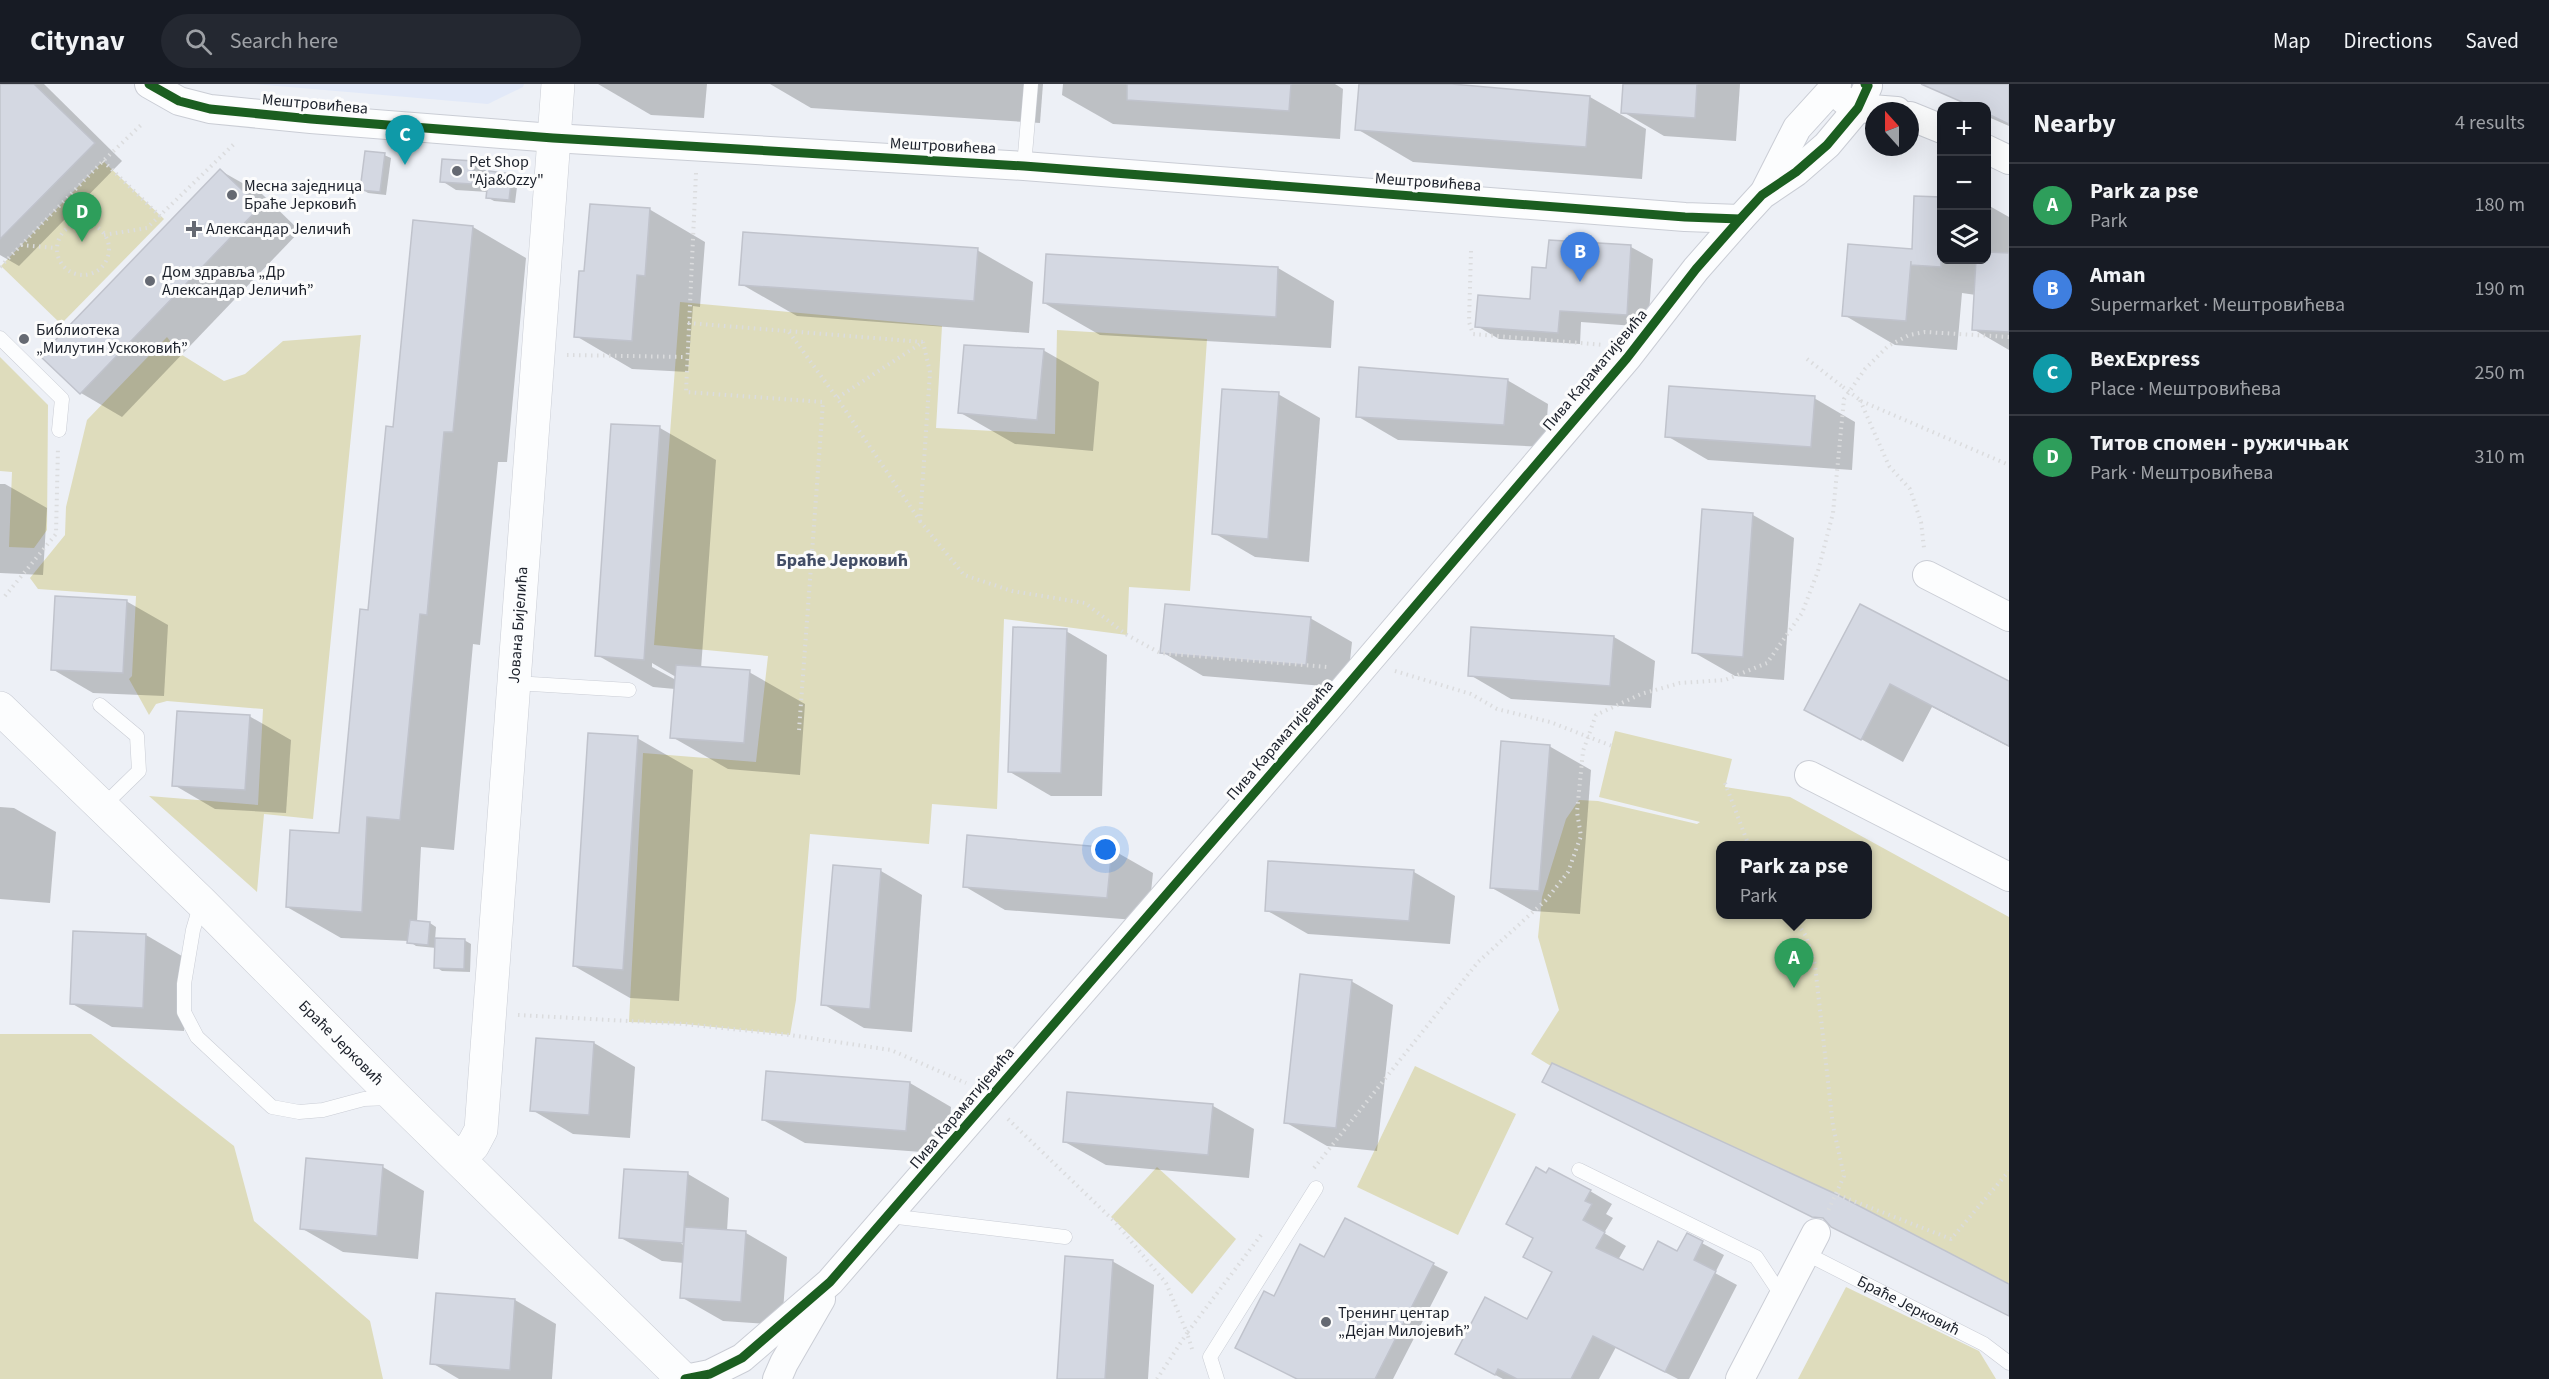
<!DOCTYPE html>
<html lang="en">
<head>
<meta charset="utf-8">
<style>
	:root { --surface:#171b24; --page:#242831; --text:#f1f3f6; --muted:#9ea1a6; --line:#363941; --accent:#0f766e }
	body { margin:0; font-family:"Source Sans 3",sans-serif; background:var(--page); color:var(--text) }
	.controls { position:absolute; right:18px; top:18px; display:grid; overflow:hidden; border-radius:12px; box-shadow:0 6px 24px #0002 }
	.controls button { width:54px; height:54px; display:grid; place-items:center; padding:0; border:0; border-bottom:2px solid var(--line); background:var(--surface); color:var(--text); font:30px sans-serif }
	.compass { position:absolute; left:1865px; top:18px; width:54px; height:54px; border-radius:50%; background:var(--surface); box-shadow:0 6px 24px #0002; rotate:339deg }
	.you { position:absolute; left:1106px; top:766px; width:21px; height:21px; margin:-15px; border:4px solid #fff; border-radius:50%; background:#1a73e8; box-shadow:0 0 0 9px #1a73e833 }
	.badge { display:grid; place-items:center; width:39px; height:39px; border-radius:50%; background:var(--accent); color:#fff; font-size:20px; font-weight:700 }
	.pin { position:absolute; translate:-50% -50px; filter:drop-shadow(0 2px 3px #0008) }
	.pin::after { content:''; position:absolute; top:32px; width:21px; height:18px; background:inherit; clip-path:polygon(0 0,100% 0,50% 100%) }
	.popup { position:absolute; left:1716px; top:757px; width:156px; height:78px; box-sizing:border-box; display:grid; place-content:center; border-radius:12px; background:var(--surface); filter:drop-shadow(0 2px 4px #0005); font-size:20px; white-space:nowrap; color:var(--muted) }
	.popup b { font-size:22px; color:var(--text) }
	.popup::after { content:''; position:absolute; left:50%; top:100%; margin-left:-12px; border:12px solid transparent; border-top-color:var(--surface) }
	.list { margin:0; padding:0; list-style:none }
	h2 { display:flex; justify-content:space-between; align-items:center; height:78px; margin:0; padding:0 24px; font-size:26px }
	h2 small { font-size:20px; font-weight:400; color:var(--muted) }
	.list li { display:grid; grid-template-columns:39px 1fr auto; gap:18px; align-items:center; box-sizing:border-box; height:84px; padding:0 24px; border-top:2px solid var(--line) }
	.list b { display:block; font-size:22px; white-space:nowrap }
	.list p { margin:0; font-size:20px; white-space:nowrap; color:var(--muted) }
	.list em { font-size:20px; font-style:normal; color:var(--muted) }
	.icon { flex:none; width:33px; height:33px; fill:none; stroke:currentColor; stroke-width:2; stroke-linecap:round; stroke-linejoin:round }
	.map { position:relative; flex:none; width:2009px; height:1295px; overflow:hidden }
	header { display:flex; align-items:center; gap:36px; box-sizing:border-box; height:84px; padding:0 30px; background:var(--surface); border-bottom:2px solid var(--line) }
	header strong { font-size:28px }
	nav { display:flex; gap:33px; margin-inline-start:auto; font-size:21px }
	.search { width:420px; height:54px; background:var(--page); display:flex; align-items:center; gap:15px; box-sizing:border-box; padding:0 21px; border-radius:33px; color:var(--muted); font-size:22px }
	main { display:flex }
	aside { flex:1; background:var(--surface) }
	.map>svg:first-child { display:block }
	.built { fill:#e2e9f8 }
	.green { fill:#dedcbc; fill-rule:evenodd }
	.shadow { fill:#0003; fill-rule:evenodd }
	.building { fill:#d4d8e2; stroke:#c0c3cc; stroke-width:1.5 }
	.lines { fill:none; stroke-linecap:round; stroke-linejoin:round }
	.lane-casing { stroke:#cacdd5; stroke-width:15 }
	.street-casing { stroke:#cacdd5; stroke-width:30 }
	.secondary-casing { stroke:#cacdd5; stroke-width:34 }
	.path { stroke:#dbdcde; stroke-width:4; stroke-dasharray:1.5 4.5; stroke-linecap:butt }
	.lane { stroke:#fcfdfe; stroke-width:14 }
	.street { stroke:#fcfdfe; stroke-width:28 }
	.secondary { stroke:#fcfdfe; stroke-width:33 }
	.path-bridge { stroke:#dbdcde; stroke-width:4; stroke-dasharray:1.5 4.5; stroke-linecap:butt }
	.cycleway-casing { stroke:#fcfcfc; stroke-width:13 }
	.cycleway { stroke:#1b5e20; stroke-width:9 }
	.poi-dot { fill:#656972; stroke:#fcfcfc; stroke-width:2 }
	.labels { text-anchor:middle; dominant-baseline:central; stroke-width:6; stroke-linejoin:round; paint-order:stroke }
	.street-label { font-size:16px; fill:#1c212b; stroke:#fcfcfc }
	.poi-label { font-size:16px; fill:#1c212b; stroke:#fcfcfc; text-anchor:start }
	.neighbourhood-label { font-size:18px; font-weight:bold; fill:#424d65; stroke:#fcfcfc }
</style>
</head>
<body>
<header>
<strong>Citynav</strong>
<div class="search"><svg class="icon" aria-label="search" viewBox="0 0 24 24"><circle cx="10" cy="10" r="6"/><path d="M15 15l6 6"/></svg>Search here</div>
<nav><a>Map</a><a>Directions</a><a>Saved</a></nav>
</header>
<main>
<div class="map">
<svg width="2009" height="1295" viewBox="0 0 2009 1295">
	<rect width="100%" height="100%" fill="#edf0f6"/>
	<path class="built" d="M254,0h270l-1,3 -35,17z"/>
	<g class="green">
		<path d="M103,77l61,58 -103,105 -60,-58z"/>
		<path d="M680,218l262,24 -6,102 119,6 2,-104 150,9 -17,252 -61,-4 -2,48 -123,-16 -7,190 -65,-5 -3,40 -119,-10 -14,166 -6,35 -106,-11 -55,-2 14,-269 113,9 12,-106 -114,-11z"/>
		<path d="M361,251l-48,484 -49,-5 -7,78 -108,-96 109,9 5,-96 -96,-8 -11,3 -7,11 -20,-36 3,-3 4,-80 -98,-7 -8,-11 35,-43 1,-28 21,-87 80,-83 12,16 45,28 21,-7 38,-33z"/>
		<path d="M0,273l48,48 -1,125 -13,18 -25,-1 3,-75 -12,-1z"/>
		<path d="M1615,647l117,28 -7,28 65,10 219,120v375l-458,-226 -20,-12 28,-44 -21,-73 4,-40 24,-78 13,-19 19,1 99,23 3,-2 -101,-25zM1720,762h148v68h-148z"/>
		<path d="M0,950h91l143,112 20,75 116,100 13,58h-383z"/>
		<path d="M1415,982l101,48 -58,121 -101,-48z"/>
		<path d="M1157,1083l79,72 -44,55 -81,-77z"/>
		<path d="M1846,1203l133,64 17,28h-198z"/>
	</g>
	<g class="shadow">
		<path d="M0,0h44l78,77 -103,105 -19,-11z"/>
		<path d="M598,0h109l-3,34 -53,-3z"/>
		<path d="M770,0h273l-3,39 -229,-15z"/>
		<path d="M1063,0h272l8,5 -3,50 -227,-15 -51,-29z"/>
		<path d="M1361,0h72l157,13 56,32 -4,50 -229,-17 -56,-33z"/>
		<path d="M1624,0h116l-4,57 -72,-5 -41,-24z"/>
		<path d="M1956,0h53v42l-23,-10v-10h-17l-19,-10z"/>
		<path d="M384,71l7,3 -5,37 -18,-2 -6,-4z"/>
		<path d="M473,78l15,10 23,3 7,4 -3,24 -21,-2 -7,-4 1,-5 -32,-2 -14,-9z"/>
		<path d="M221,87l41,23 38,37 -178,186 -41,-24 -38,-37z"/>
		<path d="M1915,113l27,1v62h44v-56l23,13v133l-36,-21 3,-34 -14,-2 -5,57 -62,-5 -51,-30 69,-65z"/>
		<path d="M649,125l56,33 -5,65 -7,-1 -5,66 -56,-3 -56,-33 10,-63z"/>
		<path d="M473,143l53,31 -19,204h-9l-18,183 -7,-1 -19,206 -33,-3 -4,75 13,1 6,4 -1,13h29l7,4 -1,28 -28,-1 -6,-4v-19l-20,-2 -7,-5 -68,-3 -54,-31 54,-73 54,-406z"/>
		<path d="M1550,157l81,6 22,12 -5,68 -67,-5 -1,22 -81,-5 -22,-13 54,-25 17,-32z"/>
		<path d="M977,166l56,32 -4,51 -232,-17 -56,-32z"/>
		<path d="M1278,184l56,33 -3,47 -231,-13 -56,-32z"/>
		<path d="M1043,266l56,32 -6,69 -78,-7 -56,-32z"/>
		<path d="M1507,296l41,24 -3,43 -147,-7 -41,-24z"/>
		<path d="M1278,310l42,24 -11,144 -54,-5 -41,-24z"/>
		<path d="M1814,314l41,24 -3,48 -144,-10 -41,-24z"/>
		<path d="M660,344l56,32 -15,209 48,3 56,32 -5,71 -72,-6 -56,-32 3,-48 -22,-2 -56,-32zM652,579l24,14v3l-24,-13z"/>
		<path d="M0,400h5l42,24 -4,67 -43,-2z"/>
		<path d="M1753,431l41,23 -10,142 -49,-4 -42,-24z"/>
		<path d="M126,517l42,24 -4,71 -71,-3 -41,-24z"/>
		<path d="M1860,522l149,77v64l-77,-40 -29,55 -97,-53z"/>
		<path d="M1310,534l42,24 -5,46 -144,-12 -41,-24z"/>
		<path d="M1066,547l41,24 -5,141h-51l-41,-24z"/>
		<path d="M1614,553l41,24 -4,47 -140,-9 -41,-24z"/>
		<path d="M249,632l42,24 -5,73 -71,-4 -41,-24z"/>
		<path d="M637,654l56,32 -14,231 -49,-3 -56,-32z"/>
		<path d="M1549,662l42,24 -11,144 -47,-3 -41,-23z"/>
		<path d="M0,723l14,1 42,24 -6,71 -50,-4z"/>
		<path d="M1111,765l42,24 -5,48 -143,-11 -41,-24z"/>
		<path d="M834,783l47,4 41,24 -10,137 -48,-4 -41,-24z"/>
		<path d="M1414,788l41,24 -5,48 -142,-10 -42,-24z"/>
		<path d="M146,851l41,24 -3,72 -72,-4 -41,-24z"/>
		<path d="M1351,897l42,24 -16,146 -50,-5 -42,-24z"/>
		<path d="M594,959l41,24 -5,71 -57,-4 -41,-24z"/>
		<path d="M910,999l41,24 -4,47 -142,-11 -42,-23z"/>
		<path d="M1069,1009l144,13 41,23 -5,49 -143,-13 -41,-23z"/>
		<path d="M383,1083l41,24 -6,68 -75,-7 -42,-24z"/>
		<path d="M625,1086l63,4 41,24 -2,33 19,2 41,24 -5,68 -59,-4 -42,-24 3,-34 -22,-2 -41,-23zM678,1154l7,4v4l-9,-6z"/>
		<path d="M1590,1107l22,13 -6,10 7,4 -9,15 22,13 -8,14 25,12 35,-19 9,-18 37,20 -9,18 22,12 -48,94h-11l-62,-32 -17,32h-96l-25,-13 50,-45 25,-48 -28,-16z"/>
		<path d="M1345,1136l103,52 -55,107h-95l-24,-81 51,-39z"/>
		<path d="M1112,1177l42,24 -6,94h-89z"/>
		<path d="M437,1210l78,6 41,24 -4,55h-93l-27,-16z"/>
	</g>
	<g class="building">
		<path d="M0,0h34l61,59 -95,96z"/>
		<path d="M1127,0h164l-2,27 -162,-11z"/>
		<path d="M1359,0h93l138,12 -4,51 -231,-17z"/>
		<path d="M1623,0h74l-2,34 -74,-5z"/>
		<path d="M1921,0h88v40l-23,-11v-7h-15z"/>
		<path d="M365,67l20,2 -5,39 -20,-2z"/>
		<path d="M442,75l32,2 -2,23 -32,-2z"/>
		<path d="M220,85l40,38 -180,187 -40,-38z"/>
		<path d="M489,87l23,3 -3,26 -23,-2z"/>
		<path d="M1914,112l27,1v70l-30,-2v-4l-5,60 -64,-5 6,-72 64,5z"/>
		<path d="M590,120l60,4 -5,68 -8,-1 -5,66 -58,-4 5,-66h5z"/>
		<path d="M413,136l60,6 -20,206h-9l-17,183 -7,-1 -20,206 -33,-3 -5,95 -76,-5 4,-77 49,3 21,-224 8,1 18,-184 7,1z"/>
		<path d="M743,148l235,16 -4,53 -235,-16z"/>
		<path d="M1549,156l82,5 -4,70 -67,-4 -2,22 -83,-6 3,-32 52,4 2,-32 14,1z"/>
		<path d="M1986,168l23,1v79l-37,-2 4,-70h10z"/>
		<path d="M1046,170l232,13 -2,50 -233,-14z"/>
		<path d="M964,261l80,4 -7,71 -79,-7z"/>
		<path d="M1359,283l149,12 -4,46 -148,-8z"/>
		<path d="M1669,302l146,10 -4,51 -146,-10z"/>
		<path d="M1222,305l57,3 -11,147 -56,-5z"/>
		<path d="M611,340l49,2 -16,234 -49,-4z"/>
		<path d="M1702,425l51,4 -10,144 -51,-4z"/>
		<path d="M55,512l72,4 -4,73 -72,-3z"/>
		<path d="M1165,520l146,13 -5,48 -146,-12z"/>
		<path d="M1860,520l149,77v65l-119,-62 -29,56 -57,-30z"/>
		<path d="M1013,543l54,2 -6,144 -53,-1z"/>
		<path d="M1471,543l143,9 -4,50 -142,-10z"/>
		<path d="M676,581l74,5 -6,73 -74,-5z"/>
		<path d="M177,627l73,4 -5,75 -73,-4z"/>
		<path d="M588,649l50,3 -15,234 -50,-4z"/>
		<path d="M1501,657l49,4 -11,146 -49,-3z"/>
		<path d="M967,751l145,13 -5,50 -144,-11z"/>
		<path d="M1268,777l146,9 -5,51 -144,-10z"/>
		<path d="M833,781l48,4 -11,140 -49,-4z"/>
		<path d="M410,836l20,2 -2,23 -21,-2z"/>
		<path d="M73,847l73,3 -3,74 -73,-4z"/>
		<path d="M435,854l30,1 -1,30 -30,-1z"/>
		<path d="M1300,890l52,6 -16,148 -52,-5z"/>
		<path d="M536,954l58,4 -5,73 -59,-4z"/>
		<path d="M1552,979l286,132 171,89v32l-178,-89 -8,-9 -11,-1 -270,-135z"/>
		<path d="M766,987l144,11 -4,49 -144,-11z"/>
		<path d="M1067,1008l146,12 -5,51 -145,-13z"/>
		<path d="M306,1074l77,7 -6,71 -77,-7z"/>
		<path d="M1536,1083l10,6 3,-5 42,22 -6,11 7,3 -9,16 22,12 -9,16 47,22 15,-29 19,10 10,-18 16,8 -9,19 22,11 -51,101 -72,-36 -22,43h-54l-19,-10 -3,6 -40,-21 30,-57 42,22 25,-47 -29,-15 10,-19 -27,-14z"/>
		<path d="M624,1085l64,3 -5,71 -64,-5z"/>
		<path d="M1345,1134l89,45 -59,116h-78l-62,-31 29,-57 10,5 26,-52 24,13z"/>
		<path d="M685,1143l61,4 -5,71 -61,-4z"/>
		<path d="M1065,1172l48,4 -8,119h-48z"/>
		<path d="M436,1209l79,6 -5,71 -80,-6z"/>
	</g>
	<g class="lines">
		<g class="lane-casing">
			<g id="lane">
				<path d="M1024,82l7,-82"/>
				<path d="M0,254l62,61 -3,31"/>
				<path d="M515,599l114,7"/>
				<path d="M100,621l37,31 2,35 -37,36"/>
				<path d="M201,819l-8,27 -9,54v28l13,25 75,70 27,5 24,-2 41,-11 26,-1"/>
				<path d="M1579,1086l177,87 26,39"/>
				<path d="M889,1132l176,21"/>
				<path id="s1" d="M1805,1169l179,91 25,19"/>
				<path d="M1217,1295l-7,-22 106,-169"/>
			</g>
		</g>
		<g class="street-casing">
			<g id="street">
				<path d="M149,0l30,17 31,8 101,10 242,19 471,28 661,51 55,2"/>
				<path d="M1844,16l14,8 39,3"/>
				<path d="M1910,32l32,13"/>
				<path d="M1986,65l23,11"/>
				<path d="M1765,107l32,-63 40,-44"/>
				<path d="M1927,491l82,42"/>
				<path d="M1809,691l200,102"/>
				<path d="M685,1295l25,-5 32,-16 88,-76 498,-574 299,-350 69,-89 44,-50 22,-24 34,-23 31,-27 31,-37 10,-22"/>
				<path d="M777,1295l7,-16 37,-64"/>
				<path d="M1740,1295l76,-146"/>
			</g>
		</g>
		<g class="secondary-casing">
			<g id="secondary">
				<path id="s2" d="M0,624l201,194 194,195 288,282"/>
				<path id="s3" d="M459,1075l14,-14 8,-15 77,-1046"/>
			</g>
		</g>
		<g class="path">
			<path d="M103,77l57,55"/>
			<path d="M696,89l-10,219 137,10 -24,328"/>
			<circle cx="83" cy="165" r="26"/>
			<path d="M104,151l43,-7 87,-84"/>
			<path d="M21,161l35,3"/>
			<path d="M1471,167l-2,71 4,12 131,11"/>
			<path d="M0,183l103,-106 38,-36"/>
			<path d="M688,239l235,19 -86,56 83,123 10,-149 -7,-30"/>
			<path d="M789,248l48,66"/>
			<path d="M567,271l120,2"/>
			<path d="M1807,275l36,28"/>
			<path d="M1860,316l29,66 21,23 11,33 3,26"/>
			<path d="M1861,317l148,64"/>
			<path d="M920,437l44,54 48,16 73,12 42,32 33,18 167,14"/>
			<path d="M5,512l51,-62 2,-87"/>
			<path d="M1395,587l76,23 26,15 53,13 62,24"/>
			<path d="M1725,699l24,63"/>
			<path d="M1791,830l15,22 9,29 18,161 11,50 -16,35"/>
			<path d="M518,931l166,9 106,11 101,15 75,33"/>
			<path d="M1008,1035l107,103 51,61 21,50 -30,46"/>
			<path d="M1314,1084l164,-206 68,-62 22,-28 13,-36 -4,-24 6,-61 13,-36 45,-21 39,-11 45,-3 42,-17 35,-50 16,-42 15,-58 11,-114 21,-30 23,-23 21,-11 16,-3 84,5"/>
			<path d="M1838,1111l113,44 58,-68"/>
			<path d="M1192,1265l-5,-16 74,-98"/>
		</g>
		<use href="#lane" class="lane"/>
		<use href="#street" class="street"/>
		<use href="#secondary" class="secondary"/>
		<path class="path-bridge" d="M1843,303l17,13"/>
		<g class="cycleway-casing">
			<g id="cycleway">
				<path d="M149,0l30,17 31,8 101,10 242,19 471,28 661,51 55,2"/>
				<path d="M685,1295l25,-5 32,-16 88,-76 498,-574 299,-350 69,-89 44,-50 22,-24 34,-23 31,-27 31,-37 10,-22 -3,-2"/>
			</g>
		</g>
		<use href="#cycleway" class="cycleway"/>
	</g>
	<g class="poi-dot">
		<circle cx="457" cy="87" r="6"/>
		<circle cx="232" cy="111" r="6"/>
		<path d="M191 136h6v6h6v6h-6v6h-6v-6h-6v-6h6z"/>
		<circle cx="150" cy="197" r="6"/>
		<circle cx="24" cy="255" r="6"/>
		<circle cx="1326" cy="1238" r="6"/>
	</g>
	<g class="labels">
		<g class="street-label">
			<text transform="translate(315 20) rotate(5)">Мештровићева</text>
			<text transform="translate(943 62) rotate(3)">Мештровићева</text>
			<text transform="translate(1428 98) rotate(4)">Мештровићева</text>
			<text transform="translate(1595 286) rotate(-50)">Пива Караматијевића</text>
			<text stroke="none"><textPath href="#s3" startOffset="543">Јована Бијелића</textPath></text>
			<text transform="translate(1280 656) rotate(-49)">Пива Караматијевића</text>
			<text stroke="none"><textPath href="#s2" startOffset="478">Браће Јерковић</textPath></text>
			<text transform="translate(962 1024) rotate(-50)">Пива Караматијевића</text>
			<text stroke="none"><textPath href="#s1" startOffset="116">Браће Јерковић</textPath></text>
		</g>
		<g class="poi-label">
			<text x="469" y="78">Pet Shop<tspan x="469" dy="18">"Aja&amp;Ozzy"</tspan></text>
			<text x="244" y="102">Месна заједница<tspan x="244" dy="18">Браће Јерковић</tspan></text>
			<text x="206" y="145">Александар Јеличић</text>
			<text x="162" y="188">Дом здравља „Др<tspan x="162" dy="18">Александар Јеличић”</tspan></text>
			<text x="36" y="246">Библиотека<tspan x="36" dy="18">„Милутин Ускоковић”</tspan></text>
			<text x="1338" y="1229">Тренинг центар<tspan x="1338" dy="18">„Дејан Милојевић”</tspan></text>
		</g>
		<g class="neighbourhood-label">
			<text x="842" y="476">Браће Јерковић</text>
		</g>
	</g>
</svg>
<div class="controls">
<button>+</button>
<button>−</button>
<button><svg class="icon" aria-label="layers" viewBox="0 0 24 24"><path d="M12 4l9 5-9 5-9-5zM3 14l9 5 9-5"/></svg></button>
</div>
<svg class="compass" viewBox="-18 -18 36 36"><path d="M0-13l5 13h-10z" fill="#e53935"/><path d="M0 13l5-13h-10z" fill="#9ea1a6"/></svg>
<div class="you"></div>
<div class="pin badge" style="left:1794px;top:904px;background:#2e9e5b">A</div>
<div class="popup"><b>Park za pse</b>Park</div>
<div class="pin badge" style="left:1580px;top:198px;background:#3f7fe0">B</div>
<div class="pin badge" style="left:405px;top:81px;background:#0f9aa8">C</div>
<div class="pin badge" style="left:82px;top:158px;background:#2e9e5b">D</div>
</div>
<aside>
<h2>Nearby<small>4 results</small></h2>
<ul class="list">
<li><span class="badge" style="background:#2e9e5b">A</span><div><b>Park za pse</b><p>Park</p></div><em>180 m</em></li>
<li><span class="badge" style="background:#3f7fe0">B</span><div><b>Aman</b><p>Supermarket · Мештровићева</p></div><em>190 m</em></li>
<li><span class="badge" style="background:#0f9aa8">C</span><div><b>BexExpress</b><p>Place · Мештровићева</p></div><em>250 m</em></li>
<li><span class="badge" style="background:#2e9e5b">D</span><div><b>Титов спомен - ружичњак</b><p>Park · Мештровићева</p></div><em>310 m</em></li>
</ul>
</aside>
</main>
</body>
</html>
